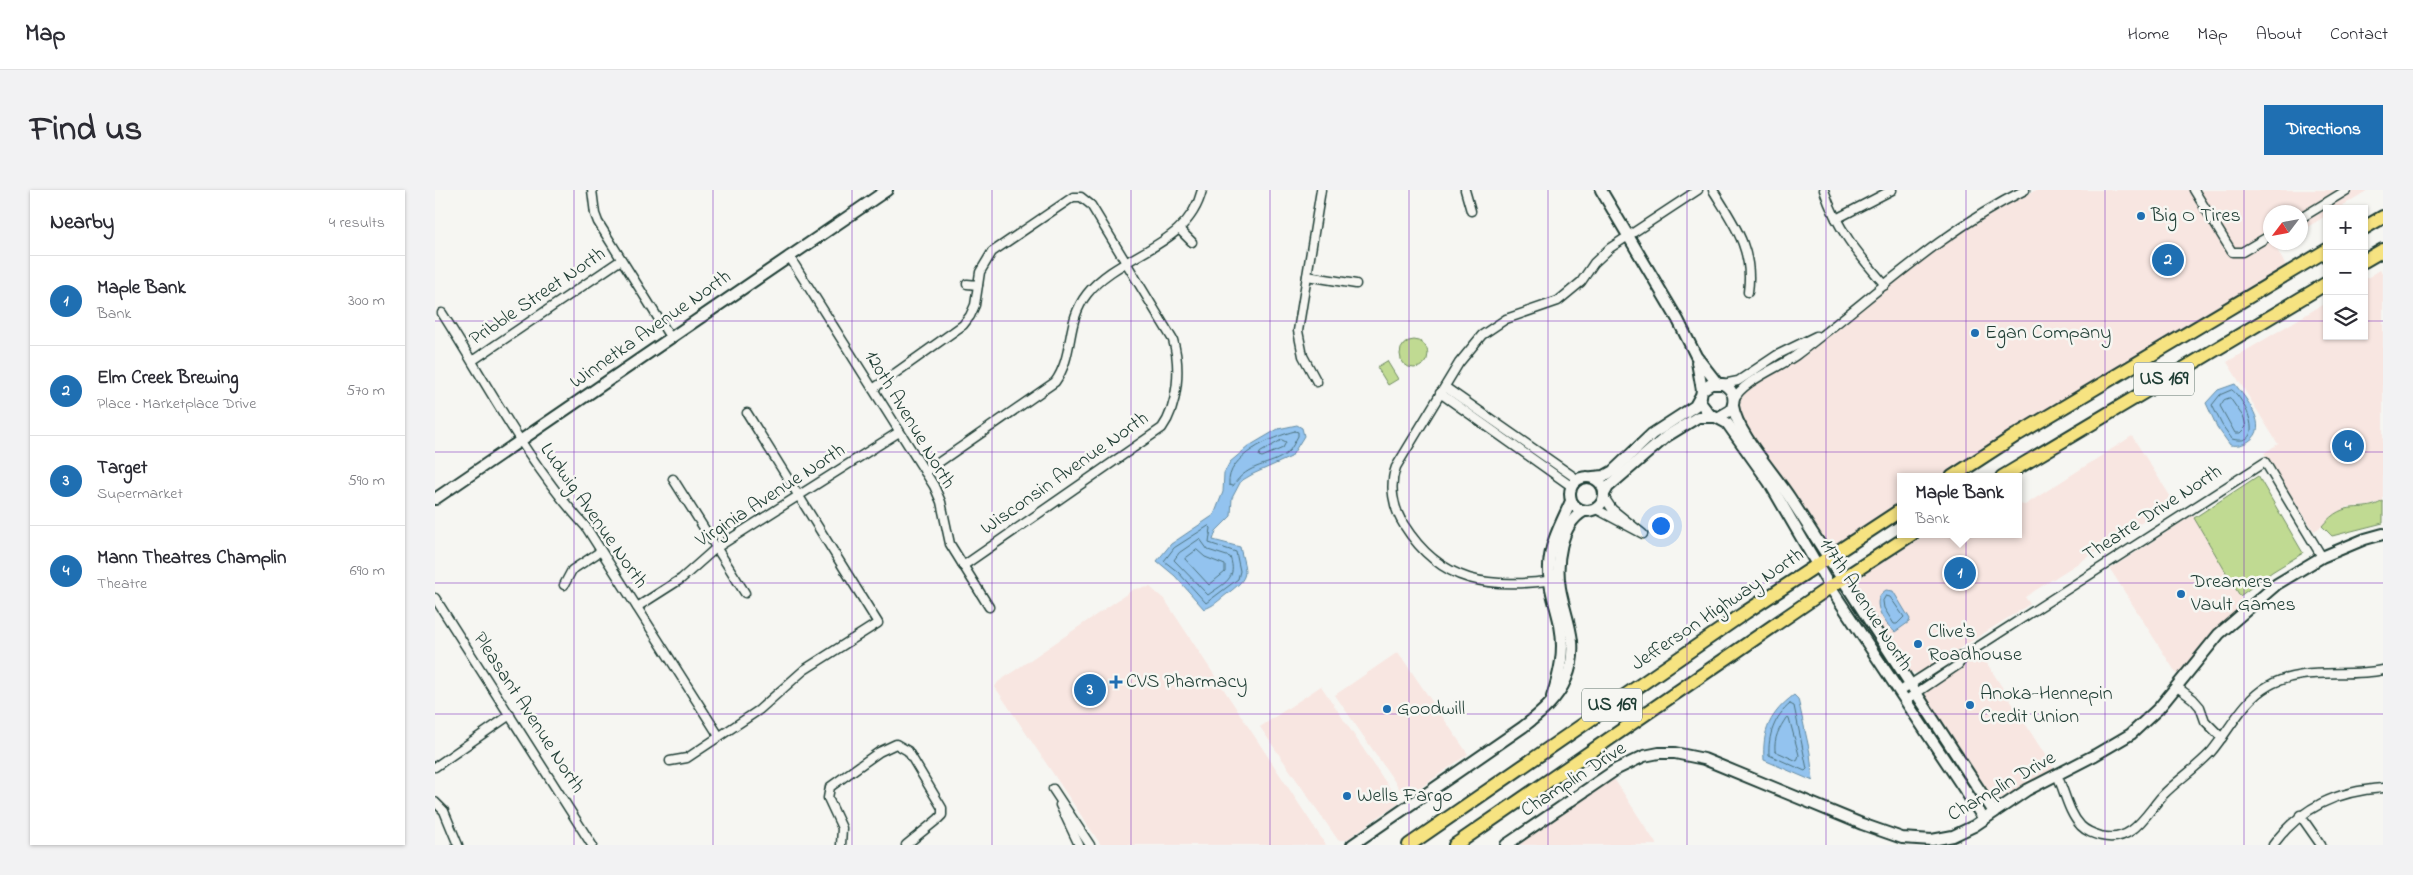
<!DOCTYPE html>
<html lang="en">
<head>
<meta charset="utf-8">
<style>
	:root { --surface:#fff; --page:#f2f2f3; --text:#2b2b33; --muted:#7c7c81; --line:#e1e1e2; --accent:#1f6fb2 }
	body { margin:0; font-family:"Indie Flower",sans-serif; background:var(--page); color:var(--text) }
	.controls { position:absolute; right:15px; top:15px; display:grid; overflow:hidden; border-radius:0px; box-shadow:0 1px 4px #0004 }
	.controls button { width:45px; height:45px; display:grid; place-items:center; padding:0; border:0; border-bottom:1px solid var(--line); background:var(--surface); color:var(--text); font:25px sans-serif }
	.compass { position:absolute; left:1828px; top:15px; width:45px; height:45px; border-radius:50%; background:var(--surface); box-shadow:0 1px 4px #0004; rotate:238deg }
	.you { position:absolute; left:1225px; top:335px; width:18px; height:18px; margin:-12px; border:4px solid #fff; border-radius:50%; background:#1a73e8; box-shadow:0 0 0 8px #1a73e833 }
	.badge { display:grid; place-items:center; width:32px; height:32px; border-radius:50%; background:var(--accent); color:#fff; font-size:16px; font-weight:700 }
	.pin { position:absolute; translate:-50% -50%; border:2px solid #fff; box-shadow:0 1px 5px #0006 }
	.popup { position:absolute; left:1462px; top:283px; width:125px; height:65px; box-sizing:border-box; display:grid; place-content:center; border-radius:0px; background:var(--surface); filter:drop-shadow(0 1px 4px #0005); font-size:16px; white-space:nowrap; color:var(--muted) }
	.popup b { font-size:19px; color:var(--text) }
	.popup::after { content:''; position:absolute; left:50%; top:100%; margin-left:-10px; border:10px solid transparent; border-top-color:var(--surface) }
	.list { margin:0; padding:0; list-style:none }
	h2 { display:flex; justify-content:space-between; align-items:center; height:65px; margin:0; padding:0 20px; font-size:21px }
	h2 small { font-size:16px; font-weight:400; color:var(--muted) }
	.list li { display:grid; grid-template-columns:32px 1fr auto; gap:15px; align-items:center; box-sizing:border-box; height:90px; padding:0 20px; border-top:1px solid var(--line) }
	.list b { display:block; font-size:19px; white-space:nowrap }
	.list p { margin:0; font-size:16px; white-space:nowrap; color:var(--muted) }
	.list em { font-size:16px; font-style:normal; color:var(--muted) }
	.icon { flex:none; width:28px; height:28px; fill:none; stroke:currentColor; stroke-width:2; stroke-linecap:round; stroke-linejoin:round }
	.map { position:relative; flex:none; width:1948px; height:655px; overflow:hidden; border-radius:0px }
	header { display:flex; align-items:center; gap:30px; box-sizing:border-box; height:70px; padding:0 25px; background:var(--surface); border-bottom:1px solid var(--line) }
	header strong { font-size:24px }
	nav { display:flex; gap:28px; margin-inline-start:auto; font-size:18px }
	.intro { display:flex; align-items:center; justify-content:space-between; box-sizing:border-box; height:120px; padding:0 30px }
	h1 { margin:0; font-size:35px }
	.button { padding:12px 22px; border-radius:0px; background:var(--accent); color:#fff; font-size:18px; font-weight:700 }
	main { display:flex; gap:30px; padding:0 30px }
	aside { flex:1; background:var(--surface); border-radius:0px; box-shadow:0 1px 4px #0004 }
	.map>svg:first-child { display:block }
	.built { fill:#f8e6e1 }
	.green { fill:#c0da92; stroke:#708c63 }
	.water { fill:#93c3ef; stroke:#658da4 }
	.lines { fill:none; stroke-linecap:round; stroke-linejoin:round }
	.shore { stroke:#4d737f; stroke-width:1 }
	.minor-casing { stroke:#1f3d34; stroke-width:11 }
	.tertiary-casing { stroke:#1f3d34; stroke-width:14 }
	.trunk-casing { stroke:#1f3d34; stroke-width:16 }
	.minor { stroke:#f6f6f2; stroke-width:8 }
	.tertiary { stroke:#f6f6f2; stroke-width:10 }
	.trunk { stroke:#f6e381; stroke-width:12 }
	.grid { fill:none; stroke:#7b2cbf; stroke-width:1; stroke-opacity:0.55 }
	.poi-dot { fill:#1f6fb2; stroke:#f6f6f2; stroke-width:2 }
	.labels { text-anchor:middle; dominant-baseline:central; stroke-width:5; stroke-linejoin:round; paint-order:stroke }
	.shield { fill:#f6f6f2; stroke:#60746d; stroke-width:1 }
	.shield-label { font-size:19px; font-weight:bold; fill:#1f3d34 }
	.poi-label { font-size:20px; fill:#1f3d34; stroke:#f6f6f2; text-anchor:start }
	.street-label { font-size:20px; fill:#1f3d34; stroke:#f6f6f2 }
</style>
</head>
<body>
<header>
<strong>Map</strong>
<nav><a>Home</a><a>Map</a><a>About</a><a>Contact</a></nav>
</header>
<div class="intro"><h1>Find us</h1><a class="button">Directions</a></div>
<main>
<aside>
<h2>Nearby<small>4 results</small></h2>
<ul class="list">
<li><span class="badge">1</span><div><b>Maple Bank</b><p>Bank</p></div><em>300 m</em></li>
<li><span class="badge">2</span><div><b>Elm Creek Brewing</b><p>Place · Marketplace Drive</p></div><em>570 m</em></li>
<li><span class="badge">3</span><div><b>Target</b><p>Supermarket</p></div><em>590 m</em></li>
<li><span class="badge">4</span><div><b>Mann Theatres Champlin</b><p>Theatre</p></div><em>690 m</em></li>
</ul>
</aside>
<div class="map">
<svg width="1948" height="655" viewBox="0 0 1948 655">
	<rect width="100%" height="100%" fill="#f6f6f2"/>
	<filter id="ink" filterUnits="userSpaceOnUse"><feTurbulence type="fractalNoise" baseFrequency=".02" numOctaves="2"/><feDisplacementMap in="SourceGraphic" scale="10" xChannelSelector="R" yChannelSelector="G"/><feConvolveMatrix kernelMatrix="1 2 1 2 8 2 1 2 1" color-interpolation-filters="sRGB"/></filter>
	<g filter="url(#ink)">
		<g class="built">
			<path d="M1601,0h332l-31,19h-10v6l-26,16v-19h-30v30l10,1 -6,3 11,20 -221,132 -124,79h-40v25l-61,39 -4,2 -11,-3 -19,-20 -68,-101 -3,-14 7,-14 97,-64 102,-83 40,-27z"/>
			<path d="M1945,80l3,4v227l-14,5 -21,1 -17,9 -9,10 -8,5 -50,-78 14,-9 -51,-82 100,-60v34h37v-56z"/>
			<path d="M1697,246l42,66 -149,95 5,7 -111,70 -13,-3 -53,-81 1,-7 5,-6 68,-43h92v-30l6,1z"/>
			<path d="M1758,325l51,89 -48,48 -18,24 -68,-107z"/>
			<path d="M715,397l15,13 161,245h-225l-106,-158 3,-5 136,-93z"/>
			<path d="M963,462l70,102 -62,44 -71,-103z"/>
			<path d="M1546,464l73,115 -58,32 -7,-4 -63,-97v-7l5,-6z"/>
			<path d="M886,496l78,116 -53,38h-8l-78,-113z"/>
			<path d="M1178,587l44,68h-142z"/>
		</g>
		<g class="green">
			<circle cx="979" cy="164" r="14"/>
			<path d="M952,171l11,18 -10,6 -11,-18z"/>
			<path d="M1823,286l45,77 -31,19 -32,24 -46,-78z"/>
			<path d="M1948,311v22l-51,13 -10,-10c24,-29 38,-11 61,-25z"/>
		</g>
		<g class="water">
			<path d="M1800,194c10,14 36,43 14,57 -6,4 -12,5 -19,4l-13,-18 -11,-24 12,-13z"/>
			<path d="M862,235l5,3 2,8 -13,21 -38,17 -12,7 -9,17 -1,18 -15,15 -3,9 27,7c6,27 11,29 -13,47 -8,6 -13,12 -23,15l-29,-33 -18,-15 14,-17 43,-29 9,-23 1,-19 6,-11 19,-16 29,-17z"/>
			<path d="M1451,400l7,1 17,28 -1,3 -14,10c-12,-10 -26,-32 -9,-42z"/>
			<path d="M1359,505l4,4 12,54 3,28 -49,-21c-2,-29 6,-47 30,-65z"/>
		</g>
		<g class="lines">
			<g class="shore">
				<path d="M1797,200c14,10 35,58 0,49l-10,-14 -10,-20 8,-10z"/>
				<path d="M1795,208l14,20 2,9 -6,6h-5l-15,-27 4,-6z"/>
				<path d="M860,241l3,1v4c-3,5 -6,13 -11,17 -16,14 -39,9 -54,33l-4,-1c-3,-29 43,-48 66,-54z"/>
				<path d="M847,250l4,2 -3,6 -21,9 -3,-1 1,-3z"/>
				<path d="M774,336l2,2 -2,15 27,9 4,19 -2,8 -32,24 -28,-31 -14,-11 10,-13z"/>
				<path d="M765,349l8,11 22,7c8,22 -6,26 -22,38l-34,-35 5,-7z"/>
				<path d="M762,360l8,7 20,8v7l-16,13 -24,-26z"/>
				<path d="M1451,406l4,1 14,20 -7,7h-3l-10,-16 -1,-7z"/>
				<path d="M1355,514l4,2 13,63 -2,2 -36,-16c-1,-19 5,-38 21,-51z"/>
				<path d="M1354,528l10,37 -2,6 -22,-10c-1,-14 4,-22 11,-33z"/>
			</g>
			<g class="minor-casing">
				<g id="minor">
					<path d="M157,0l3,24 3,8 72,115"/>
					<path d="M1030,0l6,21"/>
					<path d="M1278,0c21,34 41,60 35,102"/>
					<path d="M1389,0c12,38 35,65 61,95"/>
					<path d="M1759,0l38,62h10l29,-17"/>
					<path d="M1866,28l46,-28"/>
					<path d="M1401,29l56,-29"/>
					<path d="M745,40l12,12"/>
					<path d="M354,66l145,230 7,16 9,42 39,63"/>
					<path d="M872,86l49,8"/>
					<path d="M532,94l11,1"/>
					<path d="M7,123c46,72 86,151 144,214l133,209"/>
					<path d="M37,171l149,-101"/>
					<path d="M882,192l-14,-26 -5,-25 23,-141"/>
					<path d="M1288,194l15,-3 39,-26 39,-19"/>
					<path d="M1010,197l132,92"/>
					<path d="M438,199l90,-64 7,-9 5,-11 5,-33 12,-20 81,-55h8l10,8 82,135c8,27 5,66 -11,88l-199,138"/>
					<path d="M1005,203l131,93"/>
					<path d="M1299,210c7,-18 44,-32 61,-44 76,-57 144,-124 230,-166"/>
					<path d="M490,282l130,-90c20,-28 10,-60 32,-88 33,-42 101,-46 115,-104"/>
					<path d="M238,289l72,114"/>
					<path d="M1161,319l47,25 -31,-25 -8,-12"/>
					<path d="M1119,390c-64,9 -113,4 -150,-55 -11,-17 -15,-39 -8,-58l63,-104 23,-28 24,-16 52,-18 23,-19 13,-19 16,-15 88,-58"/>
					<path d="M129,395l8,-15 29,-19"/>
					<path d="M0,408l157,247"/>
					<path d="M202,417l44,-28 35,-31 183,-116"/>
					<path d="M1741,496l17,13 7,8 5,14 17,17"/>
					<path d="M1465,501l53,-34 12,-2 11,-7 289,-186 57,95"/>
					<path d="M1471,510l52,-35 7,-10"/>
					<path d="M235,571l17,-3 72,-48 45,-40 74,-47 -131,-210"/>
					<path d="M0,577l75,-52"/>
					<path d="M1622,585c8,17 11,37 24,51 6,6 13,8 20,10 31,8 45,-22 62,-41 15,-15 33,-27 48,-43 18,-21 32,-52 57,-66 34,-20 78,-8 115,-16"/>
					<path d="M618,599l37,56"/>
					<path d="M0,612l9,9 14,34"/>
					<path d="M625,615l19,40"/>
					<path d="M1865,625l21,30"/>
					<path d="M406,655l1,-17 -14,-30 2,-11 49,-35 17,-8 12,7 34,57v7l-4,4 -32,26"/>
					<path d="M1838,655c28,-38 64,-54 110,-57"/>
				</g>
			</g>
			<g class="tertiary-casing">
				<g id="tertiary">
					<path d="M1166,0l77,130 18,36 21,27"/>
					<path d="M1262,172l5,28"/>
					<path d="M1298,216c4,27 41,67 57,92 68,105 135,210 204,314"/>
					<path d="M1279,226l13,7 42,59 61,105 154,232"/>
					<circle cx="1152" cy="304" r="17"/>
					<path d="M1158,287l11,-1 9,-5 39,-37 43,-28 5,-9"/>
					<path d="M1169,304l4,-7 59,-51 31,-19h21l12,-7c5,-11 3,-20 -8,-26h-12l-9,6 -2,12 10,13"/>
					<path d="M0,309l452,-309"/>
					<path d="M1117,507c8,-25 13,-46 8,-72 -4,-20 -12,-38 -11,-59 1,-24 13,-44 22,-65"/>
					<path d="M917,655l171,-118c17,-13 35,-28 43,-48 5,-11 7,-26 6,-38 -2,-18 -9,-35 -12,-53 -4,-24 0,-64 24,-77"/>
					<path d="M1071,655l111,-76 27,-13 15,-3h16l29,6 158,65 40,14 30,2 21,-4 21,-10 53,-36 68,-35 36,-21 28,-26 60,-74 58,-50 45,-27 43,-18 18,-5"/>
				</g>
			</g>
			<g class="trunk-casing">
				<g id="trunk">
					<path d="M1929,38l19,-11"/>
					<path d="M1929,71l19,-11"/>
					<path d="M1517,287l63,-41 312,-186"/>
					<path d="M1567,287l325,-194"/>
					<path d="M974,655l337,-233 155,-102"/>
					<path d="M1020,655l375,-258 82,-53"/>
				</g>
			</g>
			<use href="#minor" class="minor"/>
			<use href="#tertiary" class="tertiary"/>
			<use href="#trunk" class="trunk"/>
		</g>
	</g>
	<path class="grid" d="M139,0v655M278,0v655M417,0v655M557,0v655M696,0v655M835,0v655M974,0v655M1113,0v655M1252,0v655M1391,0v655M1531,0v655M1670,0v655M1809,0v655M0,131h1892M1929,131h19M0,262h1948M0,393h1948M0,524h1948"/>
	<g class="poi-dot">
		<circle cx="1706" cy="26" r="5"/>
		<circle cx="1540" cy="143" r="5"/>
		<circle cx="1746" cy="404" r="5"/>
		<circle cx="1483" cy="454" r="5"/>
		<path d="M678.5 484.5h5v5h5v5h-5v5h-5v-5h-5v-5h5z"/>
		<circle cx="1535" cy="515" r="5"/>
		<circle cx="952" cy="519" r="5"/>
		<circle cx="912" cy="606" r="5"/>
	</g>
	<g class="labels">
		<g class="shield">
			<rect x="1699" y="172.5" width="60" height="33" rx="4"/>
			<rect x="1147" y="498.5" width="60" height="33" rx="4"/>
		</g>
		<g class="shield-label">
			<text x="1729" y="189">US 169</text>
			<text x="1177" y="515">US 169</text>
		</g>
		<g class="poi-label">
			<text x="1716" y="26">Big O Tires</text>
			<text x="1550" y="143">Egan Company</text>
			<text x="1756" y="392">Dreamers<tspan x="1756" dy="23">Vault Games</tspan></text>
			<text x="1493" y="442">Clive's<tspan x="1493" dy="23">Roadhouse</tspan></text>
			<text x="691" y="492">CVS Pharmacy</text>
			<text x="1545" y="504">Anoka-Hennepin<tspan x="1545" dy="23">Credit Union</tspan></text>
			<text x="962" y="519">Goodwill</text>
			<text x="922" y="606">Wells Fargo</text>
		</g>
		<g class="street-label">
			<text transform="translate(103 107) rotate(-34)">Pribble Street North</text>
			<text transform="translate(216 140) rotate(-35)">Winnetka Avenue North</text>
			<text transform="translate(474 230) rotate(59)">120th Avenue North</text>
			<text transform="translate(630 284) rotate(-35)">Wisconsin Avenue North</text>
			<text transform="translate(336 306) rotate(-33)">Virginia Avenue North</text>
			<text transform="translate(1718 324) rotate(-33)">Theatre Drive North</text>
			<text transform="translate(158 326) rotate(55)">Ludwig Avenue North</text>
			<text transform="translate(1430 415) rotate(57)">117th Avenue North</text>
			<text transform="translate(1283 420) rotate(-34)">Jefferson Highway North</text>
			<text transform="translate(93 523) rotate(57)">Pleasant Avenue North</text>
			<text transform="translate(1139 590) rotate(-33)">Champlin Drive</text>
			<text transform="translate(1567 597) rotate(-30)">Champlin Drive</text>
		</g>
	</g>
</svg>
<div class="controls">
<button>+</button>
<button>−</button>
<button><svg class="icon" aria-label="layers" viewBox="0 0 24 24"><path d="M12 4l9 5-9 5-9-5zM3 14l9 5 9-5"/></svg></button>
</div>
<svg class="compass" viewBox="-18 -18 36 36"><path d="M0-13l5 13h-10z" fill="#e53935"/><path d="M0 13l5-13h-10z" fill="#7c7c81"/></svg>
<div class="you"></div>
<div class="pin badge" style="left:1525px;top:383px">1</div>
<div class="popup"><b>Maple Bank</b>Bank</div>
<div class="pin badge" style="left:1733px;top:70px">2</div>
<div class="pin badge" style="left:655px;top:500px">3</div>
<div class="pin badge" style="left:1913px;top:256px">4</div>
</div>
</main>
</body>
</html>
